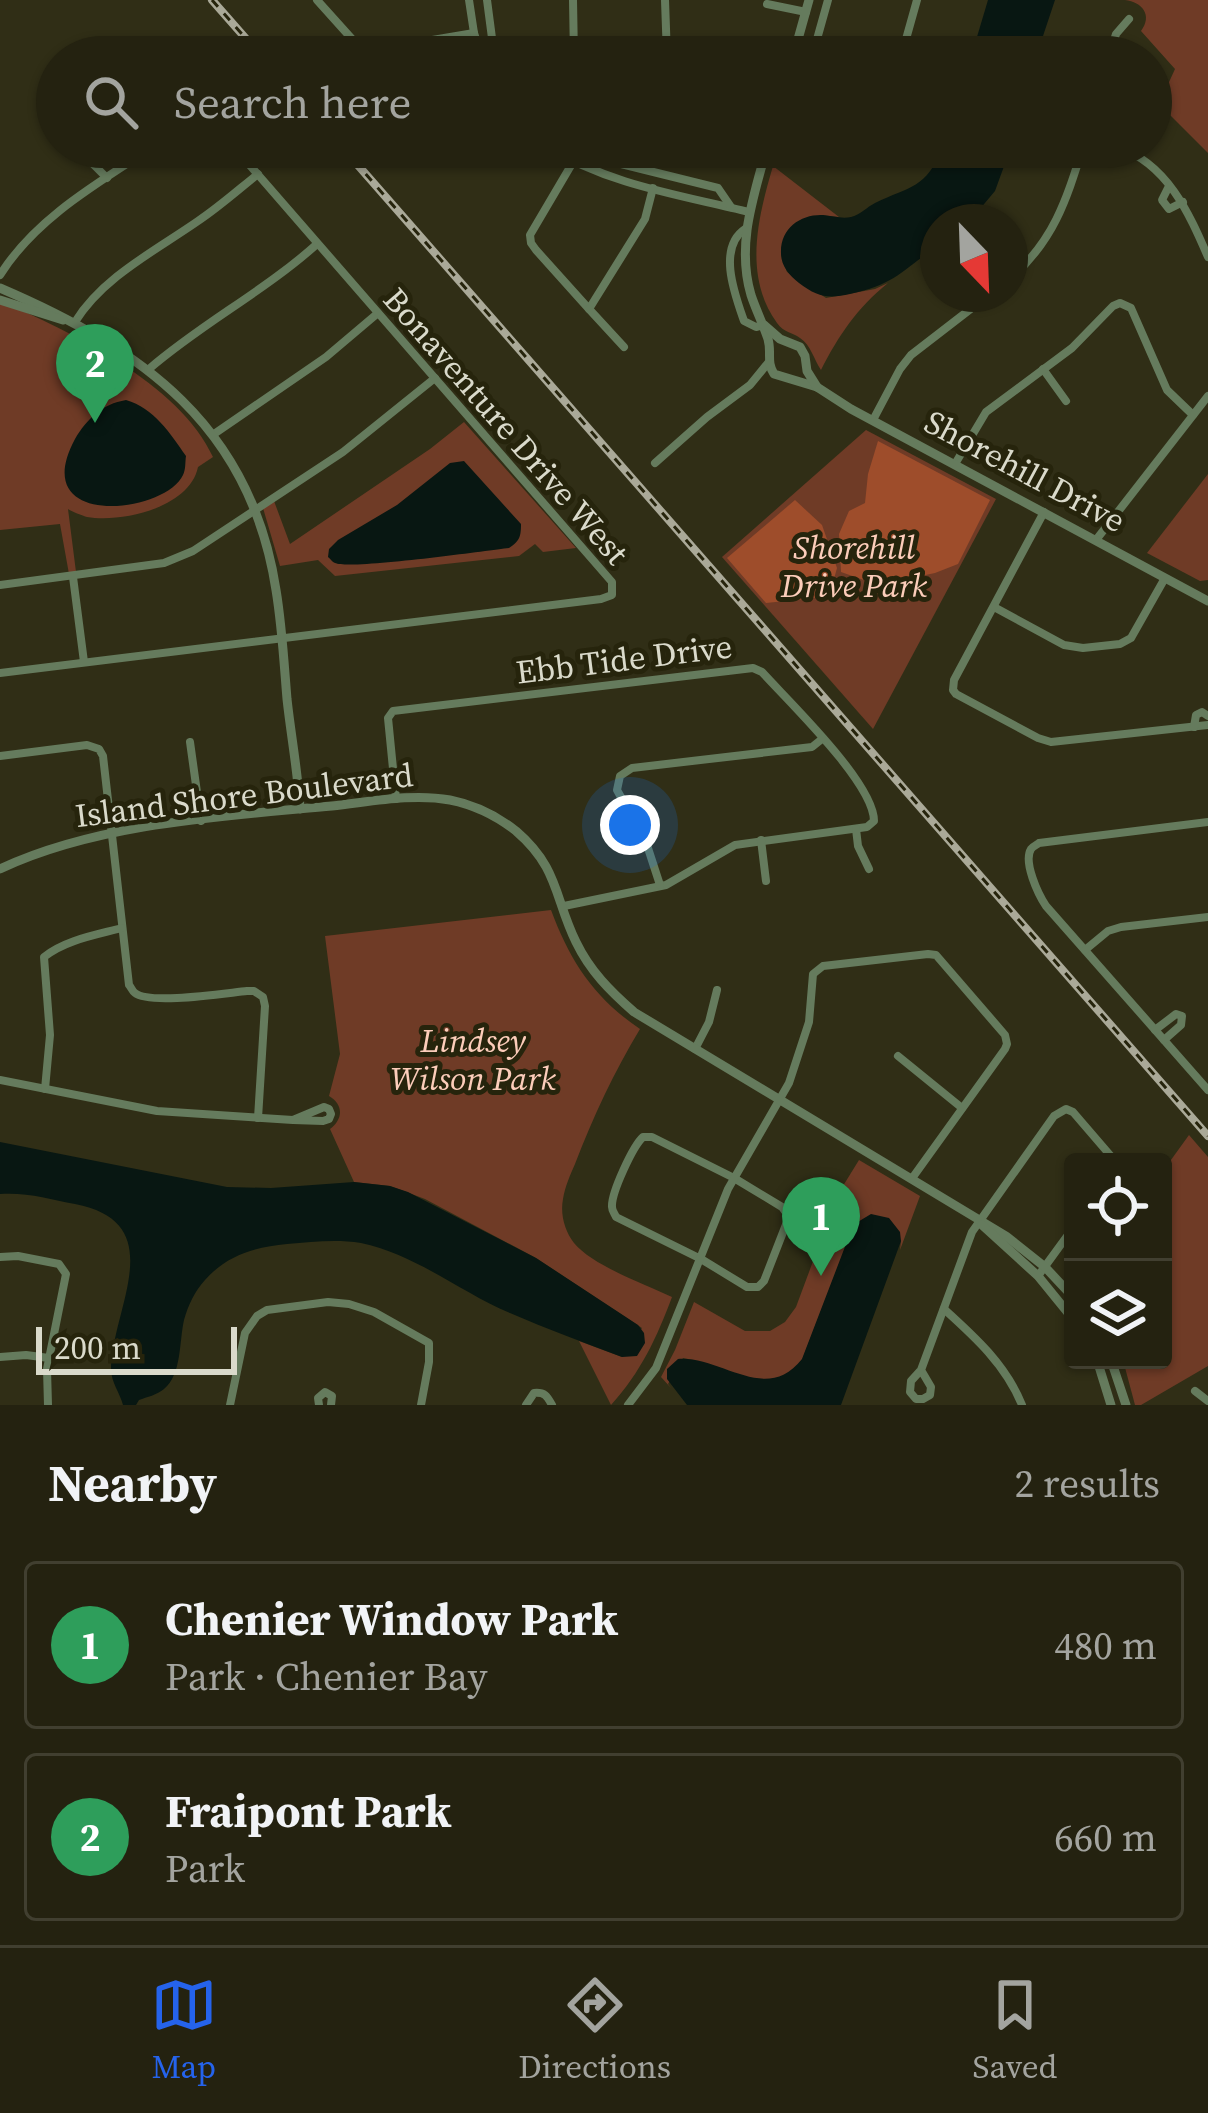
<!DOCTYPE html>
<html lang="en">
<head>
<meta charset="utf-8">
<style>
	:root { --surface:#242210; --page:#2c2a19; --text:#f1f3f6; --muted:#a3a49f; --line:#413f30; --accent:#2563eb }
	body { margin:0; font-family:"Source Serif 4",serif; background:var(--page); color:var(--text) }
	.controls { position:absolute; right:36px; bottom:36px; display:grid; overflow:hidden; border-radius:12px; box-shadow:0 3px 9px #0004 }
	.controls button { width:108px; height:108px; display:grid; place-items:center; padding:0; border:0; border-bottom:3px solid var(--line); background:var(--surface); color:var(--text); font:60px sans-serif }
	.compass { position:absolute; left:920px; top:204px; width:108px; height:108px; border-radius:50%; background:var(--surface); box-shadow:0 3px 9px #0004; rotate:157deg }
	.scale { position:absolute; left:36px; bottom:30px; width:201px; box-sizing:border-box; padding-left:12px; border:6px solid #dadacb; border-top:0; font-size:33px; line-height:42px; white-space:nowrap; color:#dadacb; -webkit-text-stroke:9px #26240c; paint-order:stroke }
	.you { position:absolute; left:630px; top:825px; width:42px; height:42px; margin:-30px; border:9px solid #fff; border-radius:50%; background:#1a73e8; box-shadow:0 0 0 18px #1a73e833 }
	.badge { display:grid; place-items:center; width:78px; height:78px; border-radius:50%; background:var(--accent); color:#fff; font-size:39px; font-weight:700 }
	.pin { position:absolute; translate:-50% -99px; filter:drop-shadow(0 3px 6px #0008) }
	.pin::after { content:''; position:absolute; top:63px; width:42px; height:36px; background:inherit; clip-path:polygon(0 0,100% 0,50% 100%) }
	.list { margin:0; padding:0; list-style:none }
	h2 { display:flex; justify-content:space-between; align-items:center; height:156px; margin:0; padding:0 48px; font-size:51px }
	h2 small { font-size:39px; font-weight:400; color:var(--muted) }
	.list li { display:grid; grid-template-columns:78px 1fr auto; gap:36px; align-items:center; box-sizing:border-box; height:168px; margin:0 24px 24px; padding:0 24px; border:3px solid var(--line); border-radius:12px }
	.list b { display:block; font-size:45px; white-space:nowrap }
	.list p { margin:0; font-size:39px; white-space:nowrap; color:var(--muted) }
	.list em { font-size:39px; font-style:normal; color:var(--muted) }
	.icon { flex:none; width:66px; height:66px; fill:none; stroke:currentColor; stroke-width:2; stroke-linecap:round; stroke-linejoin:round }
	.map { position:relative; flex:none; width:1208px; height:1405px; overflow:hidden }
	.search { position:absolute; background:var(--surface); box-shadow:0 3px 9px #0004; left:36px; right:36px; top:36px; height:132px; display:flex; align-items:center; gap:30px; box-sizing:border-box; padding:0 42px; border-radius:66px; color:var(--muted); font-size:45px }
	.sheet { height:540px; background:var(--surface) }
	nav { display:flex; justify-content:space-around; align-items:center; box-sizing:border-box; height:168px; border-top:3px solid var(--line); background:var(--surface); font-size:33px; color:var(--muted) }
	nav a { display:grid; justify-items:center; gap:6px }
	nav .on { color:var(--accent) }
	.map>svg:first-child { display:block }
	.green { fill:#6f3b26 }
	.forest { fill:#9e4d2b }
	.water { fill:#081712 }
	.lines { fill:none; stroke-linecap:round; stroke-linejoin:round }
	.minor { stroke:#657b5d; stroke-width:8 }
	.tertiary { stroke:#657b5d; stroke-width:9 }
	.rail-casing { stroke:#aaa998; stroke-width:8 }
	.rail { stroke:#26240c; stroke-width:3; stroke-dasharray:9; stroke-linecap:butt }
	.labels { text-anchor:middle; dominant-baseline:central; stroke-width:10; stroke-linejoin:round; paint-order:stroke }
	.street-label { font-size:33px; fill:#dadacb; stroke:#26240c }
	.park-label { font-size:33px; font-style:italic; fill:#fccdba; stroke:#26240c }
</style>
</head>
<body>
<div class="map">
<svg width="1208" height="1405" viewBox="0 0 1208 1405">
	<rect width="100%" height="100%" fill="#302e16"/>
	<g class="green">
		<path d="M1125,0h83v153l-49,-49 16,-35 -34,-38c12,-16 1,-29 -16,-31z"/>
		<path d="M773,166l66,51 -19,-2 -39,40 6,17 39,26 49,-9 13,-6c-31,25 -49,52 -67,87 -7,-10 -10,-25 -21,-32 -8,-6 -16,-5 -23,-15 -34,-47 -19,-106 -4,-157z"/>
		<path d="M0,301c70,30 180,83 213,156l-15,10c-8,40 -75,56 -111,50 -4,-1 -16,-6 -19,-8l8,63 -7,2 -9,-50 -60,6z"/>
		<path d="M464,422l112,126 -33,4 -8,-8 -16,12 -184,20 -17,-16 -38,6 -17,-58 11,-7 16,43 140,-95z"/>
		<path d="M866,430l130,69 -123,230 -151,-172z"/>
		<path d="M1208,474v106l-8,1 -53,-28z"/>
		<path d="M551,910c19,51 43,88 89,119 -26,43 -47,88 -65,135 -5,11 -10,23 -12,35 -3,16 2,32 11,44 19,23 71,41 98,54 -15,40 -31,75 -61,108l-32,-64 43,16 20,-29 -106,-70 -111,-59 -35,-13 -36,-4 -24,-53c13,-10 14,-24 -1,-33l11,-42 -15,-118z"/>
		<path d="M1189,1135l19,22v209l-67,39h-6l-12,-45h40v-189z"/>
		<path d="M859,1160l61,36 -20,54 1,-9 -46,-18 -53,137c-32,45 -77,5 -119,-2l-15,26 3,4 -10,-11 14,-27 19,-48 51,29h25l15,-9 11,-15 42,-113z"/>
	</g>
	<g class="forest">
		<path d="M878,441l112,59 -32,64 -23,9 -57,12 -37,-13 -2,-38 10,-23 16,-8 3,-29z"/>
		<path d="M795,500l27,25 15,43 -6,22 -17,8 -48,5 -39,-45z"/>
	</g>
	<g class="water">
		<path d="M988,0h67l-19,57h-65z"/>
		<path d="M943,147h68l-16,44 -26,31h-31v24c-36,24 -42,38 -88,48 -21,5 -33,3 -51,-11 -10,-8 -18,-17 -18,-30 -1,-25 20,-39 42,-38 9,1 19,4 28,2 9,-2 16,-10 24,-14 35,-17 51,-14 68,-56z"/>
		<path d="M126,400c28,8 44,33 60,56 -1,6 0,13 -3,19 -18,39 -157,55 -108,-36 12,-20 27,-35 51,-39z"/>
		<path d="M464,461l57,63c0,12 -1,17 -12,24 -26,3 -158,22 -174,15 -3,-1 -4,-4 -7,-6l1,-8 9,-9 59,-35 53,-42z"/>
		<path d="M0,1142l227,45 44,1 83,-6 36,4 18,6 128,66 102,67 6,8 1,10 -8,13 -15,1c-37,-14 -75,-28 -112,-44 -50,-21 -95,-59 -149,-70 -25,-4 -49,-1 -74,1 -32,3 -60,11 -82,36 -10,11 -17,25 -21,40 -5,22 -2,54 -20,69 -7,6 -17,8 -25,11l-3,5h-13c-3,-12 -12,-23 -12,-36 1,-61 61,-146 -36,-165 -25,-5 -49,-12 -75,-10z"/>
		<path d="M871,1214l18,4 11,14 1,9 -60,164h-154l-20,-26v-10l11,-10c44,-3 88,46 124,0l49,-128 5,-8z"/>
	</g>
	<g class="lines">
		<g class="minor">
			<path d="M317,0l44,49 6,2 107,-18"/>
			<path d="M469,0l5,33 8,24"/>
			<path d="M573,0l1,57"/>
			<path d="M665,0l2,57"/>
			<path d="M767,4l39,8"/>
			<path d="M481,52l11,-14 -5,-38"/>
			<path d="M137,57l14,-3 6,3"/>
			<path d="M812,57l16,-57"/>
			<path d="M901,57l16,-57"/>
			<path d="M1109,57l7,-23 13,-15"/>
			<path d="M57,98c-11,9 -9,21 0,30"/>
			<path d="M76,147l31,31"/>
			<path d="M548,147c61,38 133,48 201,65"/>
			<path d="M1117,147c50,16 72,66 91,110"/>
			<path d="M566,156l17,-5 26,10 109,27 13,19"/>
			<path d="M573,162l-43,73 1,8 5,7 53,59 56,-90 8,-31"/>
			<path d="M1169,186l-7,14 7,9 14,-7"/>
			<path d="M745,229c-28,19 -10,66 -1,92l12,6 8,-2"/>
			<path d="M0,275c36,-57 98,-92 153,-128"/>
			<path d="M1010,279c44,-39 56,-78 73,-132"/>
			<path d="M589,309l35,38"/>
			<path d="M75,322c28,-45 80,-71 123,-101 21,-14 40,-31 60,-47"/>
			<path d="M149,369c53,-46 116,-78 168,-125"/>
			<path d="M1043,369l23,32"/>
			<path d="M873,420l27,-51 11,-14 79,-61"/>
			<path d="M214,434l112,-77 52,-44"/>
			<path d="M655,463l52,-46 43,-32 18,-22"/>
			<path d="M955,464l31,-52 86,-64 41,-42 7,-3 11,5 36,82 26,25"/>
			<path d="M1044,512l-90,168 -1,10 3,4 82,44 13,4 157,-17"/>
			<path d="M1096,540l112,-144"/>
			<path d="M73,577l11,85"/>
			<path d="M0,585l164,-22 29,-12 150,-99 92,-74"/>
			<path d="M994,607l70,38 19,3 37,-4 11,-6 34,-60"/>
			<path d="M0,673l601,-74 11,-4v-13l-378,-435"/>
			<path d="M1194,727l2,-12 6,-3 6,4"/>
			<path d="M190,742l11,79"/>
			<path d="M0,756l87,-11 12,4 4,7 26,229c2,2 3,6 6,8 15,12 91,0 112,-2h7l9,6 2,9 -7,112"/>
			<path d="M396,799l-8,-81 5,-7 360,-43 9,4c27,30 112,111 112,149l-7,6 -132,18 -69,40 -102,21"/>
			<path d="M1208,822l-169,21c-2,2 -6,3 -8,6 -8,13 7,45 15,57l162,184"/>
			<path d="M856,829l2,17 11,23"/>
			<path d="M761,840l5,41"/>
			<path d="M660,885l-14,-43 -29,-52 3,-14 12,-8 180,-21 10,-8"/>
			<path d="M1085,950l23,-19 13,-4 87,-10"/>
			<path d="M1155,1030l21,-16 6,2 -1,9 -17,15"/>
			<path d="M695,1049l14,-27 8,-32"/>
			<path d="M898,1056l64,52"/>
			<path d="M0,1080l157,31 136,9 31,-13 5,2 2,5 -2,5 -6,2 -30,-1"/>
			<path d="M45,1089l5,-54 -6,-78c21,-17 52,-22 78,-29"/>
			<path d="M643,1137h9l82,41 48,29 5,7v8l-23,59 -6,6h-11l-46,-28 -85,-42c-1,-3 -4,-6 -4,-10 -1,-14 21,-61 31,-70z"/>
			<path d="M0,1257l18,-1 41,8 7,10 -19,95 1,36"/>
			<path d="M1038,1276l35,-48"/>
			<path d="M944,1309c31,28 62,56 78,96"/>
			<path d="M0,1357l26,-2 23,3"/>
			<path d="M921,1370l10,17 -1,8 -7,4h-7l-6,-7 1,-11 10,-11 51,-138 82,-116 12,-7 7,3 43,50"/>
			<path d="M1195,1391l13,10"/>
			<path d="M230,1405l15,-72 12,-17 10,-6 61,-8 21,2 25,8 55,31v19l-8,43"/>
			<path d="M319,1405l-1,-7 7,-6 7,4 -1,9"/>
			<path d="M526,1405l8,-12c11,-1 13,3 18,12"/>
			<path d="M628,1405l28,-37 72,-179 61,-106 20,-61 4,-48 10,-8 105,-12 8,1 69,80 2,9 -2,5 -92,128"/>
		</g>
		<g class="tertiary">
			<path d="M793,57l16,-57"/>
			<path d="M767,147c-13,49 -31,97 -16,148 5,15 12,29 17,44 4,14 -2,22 6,35l43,13 34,22 357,192"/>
			<path d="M0,288c142,61 251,138 276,302 6,36 8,73 11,109 4,37 11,73 13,110"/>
			<path d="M0,300l63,20"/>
			<path d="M764,325l16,14 20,8 5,9 2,15 10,16"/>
			<path d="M0,869c97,-46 225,-53 332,-63 38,-4 80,-13 118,-6 25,5 47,16 66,31 43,37 38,66 60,111 14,29 34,49 58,70l372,224 39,31 28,30"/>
			<path d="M982,1225l56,51 35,43"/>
			<path d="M1097,1360l14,45"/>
			<path d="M1111,1360l15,45"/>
		</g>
		<g class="rail-casing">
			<g id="rail">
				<path d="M212,0l50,57"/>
				<path d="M342,147l866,989"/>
			</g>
		</g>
		<use href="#rail" class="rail"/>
	</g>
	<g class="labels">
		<g class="street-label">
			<text transform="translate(506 426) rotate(49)">Bonaventure Drive West</text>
			<text transform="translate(1025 471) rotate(28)">Shorehill Drive</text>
			<text transform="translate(624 659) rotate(-7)">Ebb Tide Drive</text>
			<text transform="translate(244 795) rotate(-7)">Island Shore Boulevard</text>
		</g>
		<g class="park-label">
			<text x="854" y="547">Shorehill<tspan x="854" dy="38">Drive Park</tspan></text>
			<text x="473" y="1040">Lindsey<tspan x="473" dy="38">Wilson Park</tspan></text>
		</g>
	</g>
</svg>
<div class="controls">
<button><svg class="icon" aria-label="locate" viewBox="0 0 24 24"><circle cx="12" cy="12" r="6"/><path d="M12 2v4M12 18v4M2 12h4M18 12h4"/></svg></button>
<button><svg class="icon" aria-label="layers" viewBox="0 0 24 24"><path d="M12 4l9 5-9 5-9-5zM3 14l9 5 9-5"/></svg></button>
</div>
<svg class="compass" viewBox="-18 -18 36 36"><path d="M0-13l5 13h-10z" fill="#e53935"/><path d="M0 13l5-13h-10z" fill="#a3a49f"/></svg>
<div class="scale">200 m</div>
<div class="you"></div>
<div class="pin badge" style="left:821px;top:1276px;background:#2e9e5b">1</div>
<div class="pin badge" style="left:95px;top:423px;background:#2e9e5b">2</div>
<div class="search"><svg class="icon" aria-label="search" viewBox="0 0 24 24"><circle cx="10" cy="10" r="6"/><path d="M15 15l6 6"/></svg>Search here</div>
</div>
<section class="sheet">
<h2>Nearby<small>2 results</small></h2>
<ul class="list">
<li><span class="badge" style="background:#2e9e5b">1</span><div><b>Chenier Window Park</b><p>Park · Chenier Bay</p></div><em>480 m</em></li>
<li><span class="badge" style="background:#2e9e5b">2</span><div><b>Fraipont Park</b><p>Park</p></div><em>660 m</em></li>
</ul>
</section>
<nav>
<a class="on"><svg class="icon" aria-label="map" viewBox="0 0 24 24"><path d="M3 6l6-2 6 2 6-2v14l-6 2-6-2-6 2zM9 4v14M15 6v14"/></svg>Map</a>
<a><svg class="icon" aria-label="directions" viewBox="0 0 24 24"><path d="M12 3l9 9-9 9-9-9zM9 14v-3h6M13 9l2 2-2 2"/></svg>Directions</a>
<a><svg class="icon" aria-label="saved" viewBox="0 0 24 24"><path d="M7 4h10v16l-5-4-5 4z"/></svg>Saved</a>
</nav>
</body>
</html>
